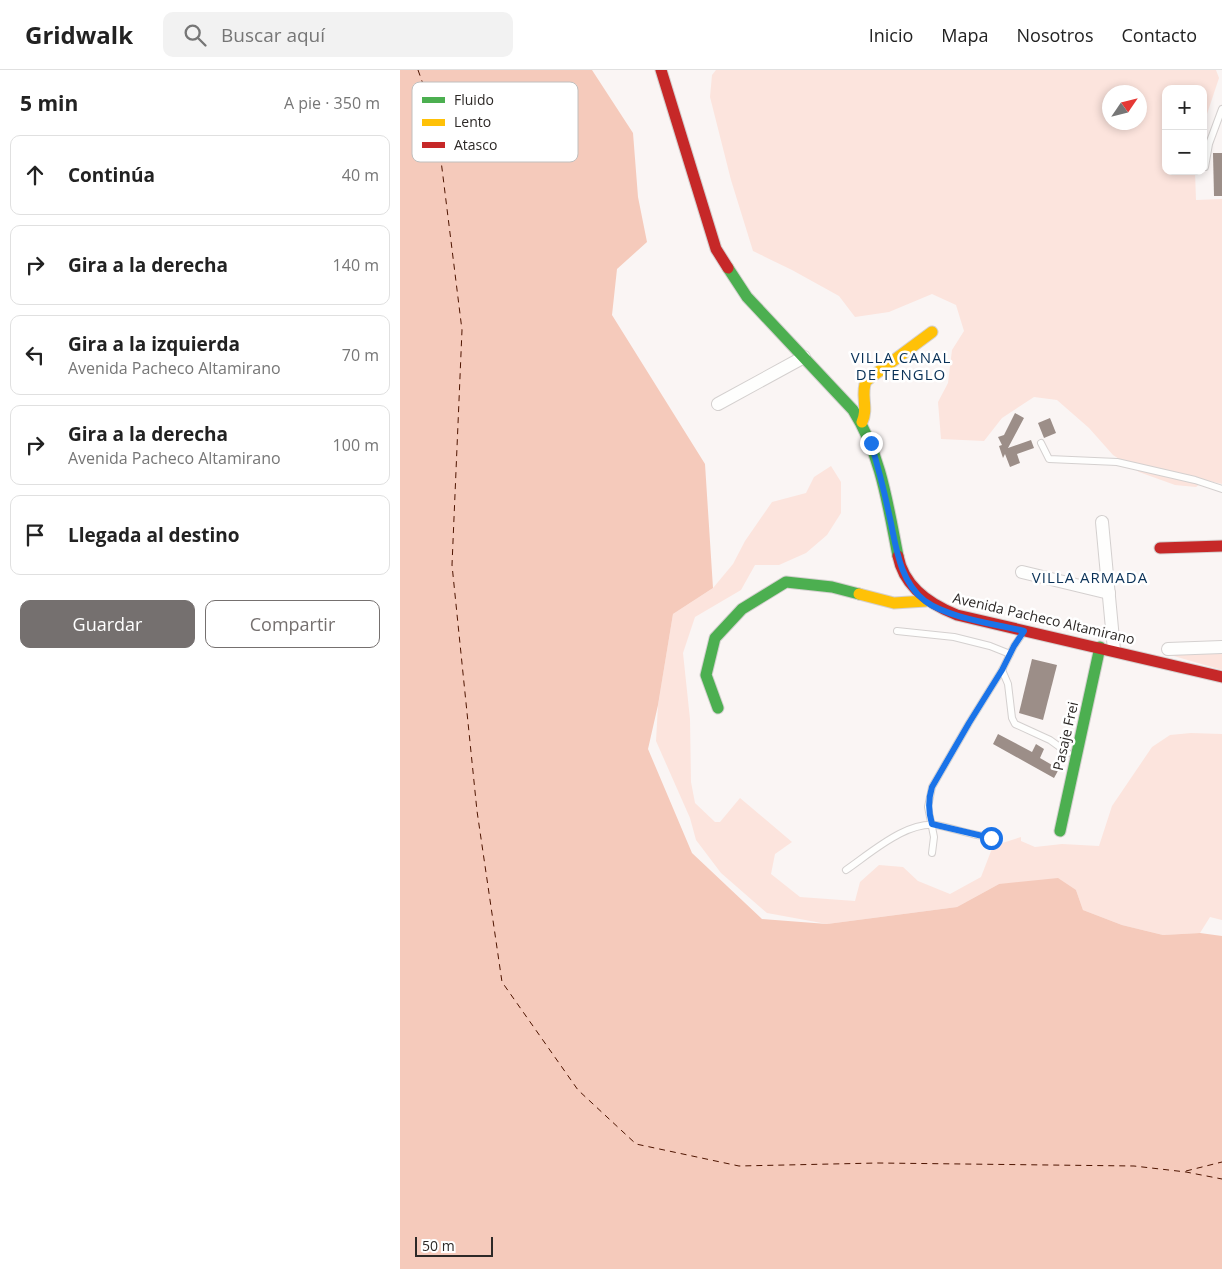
<!DOCTYPE html>
<html lang="es">
<head>
<meta charset="utf-8">
<style>
	:root { --surface:#fff; --page:#f2f2f2; --text:#222; --muted:#767676; --line:#e0e0e0; --accent:#75706f }
	body { margin:0; font-family:"Open Sans",sans-serif; background:var(--page); color:var(--text) }
	.controls { position:absolute; right:15px; top:15px; display:grid; overflow:hidden; border-radius:10px; box-shadow:0 2px 8px #0003 }
	.controls button { width:45px; height:45px; display:grid; place-items:center; padding:0; border:0; border-bottom:1px solid var(--line); background:var(--surface); color:var(--text); font:25px sans-serif }
	.compass { position:absolute; left:702px; top:15px; width:45px; height:45px; border-radius:50%; background:var(--surface); box-shadow:0 2px 8px #0003; rotate:55deg }
	.scale { position:absolute; left:15px; bottom:12px; width:78px; box-sizing:border-box; padding-left:5px; border:2px solid #2d2927; border-top:0; font-size:14px; line-height:18px; white-space:nowrap; color:#2d2927; -webkit-text-stroke:4px #fff; paint-order:stroke }
	.stop { position:absolute; width:15px; height:15px; margin:-11px; border:4px solid #1a73e8; border-radius:50%; background:#fff }
	.stop.end { background:#1a73e8; border-color:#fff; box-shadow:0 1px 5px #0008 }
	.list { margin:0; padding:0; list-style:none }
	h2 { display:flex; justify-content:space-between; align-items:center; height:65px; margin:0; padding:0 20px; font-size:21px }
	h2 small { font-size:16px; font-weight:400; color:var(--muted) }
	.list li { display:grid; grid-template-columns:32px 1fr auto; gap:15px; align-items:center; box-sizing:border-box; height:80px; margin:0 10px 10px; padding:0 10px; border:1px solid var(--line); border-radius:10px }
	.list b { display:block; font-size:19px; white-space:nowrap }
	.list p { margin:0; font-size:16px; white-space:nowrap; color:var(--muted) }
	.list em { font-size:16px; font-style:normal; color:var(--muted) }
	.actions { display:flex; gap:10px; padding:15px 20px }
	.actions a { flex:1; padding:11px 0; border:1px solid var(--accent); border-radius:10px; text-align:center; font-size:18px; color:var(--accent) }
	.actions .main { background:var(--accent); color:#fff }
	.icon { flex:none; width:28px; height:28px; fill:none; stroke:currentColor; stroke-width:2; stroke-linecap:round; stroke-linejoin:round }
	.map { position:relative; flex:none; width:822px; height:1199px; overflow:hidden }
	header { display:flex; align-items:center; gap:30px; box-sizing:border-box; height:70px; padding:0 25px; background:var(--surface); border-bottom:1px solid var(--line) }
	header strong { font-size:24px }
	nav { display:flex; gap:28px; margin-inline-start:auto; font-size:18px }
	.search { width:350px; height:45px; background:var(--page); display:flex; align-items:center; gap:12px; box-sizing:border-box; padding:0 18px; border-radius:10px; color:var(--muted); font-size:19px }
	main { display:flex }
	aside { flex:1; background:var(--surface) }
	.map>svg:first-child { display:block }
	.green { fill:#fce4dd; fill-rule:evenodd }
	.water { fill:#f5cabb }
	.lines { fill:none; stroke-linecap:round; stroke-linejoin:round }
	.ferry { stroke:#4e1400; stroke-width:1; stroke-dasharray:6 5; stroke-linecap:butt }
	.building { fill:#9c8e88 }
	.lane-casing { stroke:#d4d0cf; stroke-width:8 }
	.street-casing { stroke:#d4d0cf; stroke-width:14 }
	.fast-casing { stroke:#d4d0cf; stroke-width:13 }
	.slow-casing { stroke:#d4d0cf; stroke-width:13 }
	.jam-casing { stroke:#d4d0cf; stroke-width:13 }
	.lane { stroke:#fefefd; stroke-width:6 }
	.street { stroke:#fefefd; stroke-width:12 }
	.fast { stroke:#4caf50; stroke-width:11 }
	.slow { stroke:#ffc107; stroke-width:11 }
	.jam { stroke:#c62828; stroke-width:11 }
	.route { stroke:#1a73e8; stroke-width:6 }
	.labels { text-anchor:middle; dominant-baseline:central; stroke-width:5; stroke-linejoin:round; paint-order:stroke }
	.street-label { font-size:14px; fill:#2d2927; stroke:#fff }
	.neighbourhood-label { font-size:15px; letter-spacing:1px; fill:#093157; stroke:#fff }
	.key { fill:#fff; stroke:#c0bfbe; stroke-width:1 }
	.key-label { font-size:14px; fill:#2d2927 }
</style>
</head>
<body>
<header>
<strong>Gridwalk</strong>
<div class="search"><svg class="icon" aria-label="search" viewBox="0 0 24 24"><circle cx="10" cy="10" r="6"/><path d="M15 15l6 6"/></svg>Buscar aquí</div>
<nav><a>Inicio</a><a>Mapa</a><a>Nosotros</a><a>Contacto</a></nav>
</header>
<main>
<aside>
<h2>5 min<small>A pie · 350 m</small></h2>
<ul class="list">
<li><svg class="icon" aria-label="ahead" viewBox="0 0 24 24"><path d="M12 20V5M6 11l6-6 6 6"/></svg><div><b>Continúa</b></div><em>40 m</em></li>
<li><svg class="icon" aria-label="right" viewBox="0 0 24 24"><path d="M7 20v-9h11M14 6l5 5-5 5"/></svg><div><b>Gira a la derecha</b></div><em>140 m</em></li>
<li><svg class="icon" aria-label="left" viewBox="0 0 24 24"><path d="M17 20v-9H6M10 6l-5 5 5 5"/></svg><div><b>Gira a la izquierda</b><p>Avenida Pacheco Altamirano</p></div><em>70 m</em></li>
<li><svg class="icon" aria-label="right" viewBox="0 0 24 24"><path d="M7 20v-9h11M14 6l5 5-5 5"/></svg><div><b>Gira a la derecha</b><p>Avenida Pacheco Altamirano</p></div><em>100 m</em></li>
<li><svg class="icon" aria-label="arrive" viewBox="0 0 24 24"><path d="M6 21V4h12l-3 4 3 4H6"/></svg><div><b>Llegada al destino</b></div></li>
</ul>
<div class="actions"><a class="main">Guardar</a><a>Compartir</a></div>
</aside>
<div class="map">
<svg width="822" height="1199" viewBox="0 0 822 1199">
	<rect width="100%" height="100%" fill="#faf5f4"/>
	<g class="green">
		<path d="M316,0h500l3,8 -16,48v-37h-37v82h29l1,29 26,-1v285l-17,-4 -9,7 -21,-2 -36,-13 -26,-17 -24,-27 -32,-28 -23,-3 -32,21 -18,23 -43,-2 -3,-37 10,-19 4,-33 12,-19 -8,-26 -24,-11 -43,18 -34,5 -16,-21 -47,-26 -39,-19 -22,-71 -21,-83 2,-22zM710,22h30v30h-30z"/>
		<path d="M431,396l10,16v31l-14,22 -21,18 -27,12h-24l-14,25 -46,27 -12,36 7,66 1,63 4,21 20,19h5l20,-24 52,44 -17,12 -4,20 29,23 55,4 5,-19 19,-17 24,2 15,14 32,13 31,-17 12,-31 28,-9v4l14,6 27,-3 37,2 13,-40 40,-59 18,-12 21,-2 31,1v186l-12,-3 -10,16 -37,2 -41,-10 -39,-15 -7,-20 -77,-6 -42,23 -130,17 -60,-11 -46,-40 -25,-33 -6,-22 -34,-77 2,-36 15,-91 40,-26 20,-24 12,-23 27,-39 34,-9 8,-16z"/>
		<path d="M822,582v18l-55,-16z"/>
	</g>
	<path class="water" d="M0,0h192l41,63 5,64 9,45 -30,27 -5,46 93,149 8,124 -40,26 -15,91 -10,44 44,104 70,66 65,5 130,-17 42,-23 59,-6 18,12 7,20 39,15 41,10 37,-2 22,3v333h-822z"/>
	<g class="lines">
		<g class="ferry">
			<path d="M18,0l18,50 26,210 -10,235 25,246 25,171 76,108 58,54 103,22 139,-3 256,3 52,6 36,7"/>
			<path d="M786,1101l36,-9"/>
		</g>
	</g>
	<g class="building">
		<path d="M813,83h9v43h-8z"/>
		<path d="M615,343l9,5 -16,30 23,-8 3,8 -17,6 3,9 -10,4 -5,-13 -2,4 -4,-12 3,-1 -4,-8 6,-2z"/>
		<path d="M650,348l6,15 -12,5 -6,-15z"/>
		<path d="M632,589l25,6 -14,55 -24,-7z"/>
		<path d="M598,664l34,18 4,-8 8,5 -4,9 19,11 -5,9 -61,-34z"/>
	</g>
	<g class="lines">
		<g class="lane-casing">
			<g id="lane">
				<path d="M805,97l4,-23 13,-35"/>
				<path d="M641,373l8,16 68,3 78,18 27,9"/>
				<path d="M497,561l57,6 36,9 20,8"/>
				<path d="M623,563l-9,13 -12,24 6,14 4,34 3,6 35,16 18,13"/>
				<path d="M532,783l2,-16 -6,-30 4,-20 37,-64 33,-53"/>
				<path d="M446,800c25,-17 63,-52 95,-44 19,4 38,12 57,11"/>
			</g>
		</g>
		<g class="street-casing">
			<g id="street">
				<path d="M318,334l86,-47"/>
				<path d="M702,452l12,128"/>
				<path d="M622,502l87,21"/>
				<path d="M768,579l54,-2"/>
			</g>
		</g>
		<g class="fast-casing">
			<g id="fast">
				<path d="M328,198l19,29 106,113c28,44 35,96 45,146"/>
				<path d="M318,638l-12,-33 9,-37 27,-29 44,-27 46,5 27,7"/>
				<path d="M660,761l40,-184"/>
			</g>
		</g>
		<g class="slow-casing">
			<g id="slow">
				<path d="M462,352c7,-14 -2,-27 4,-41l66,-49"/>
				<path d="M459,524l35,9 32,-2"/>
			</g>
		</g>
		<g class="jam-casing">
			<g id="jam">
				<path d="M261,0l55,179 12,19"/>
				<path d="M760,478l62,-2"/>
				<path d="M498,486c6,31 31,48 59,59l265,62"/>
			</g>
		</g>
		<use href="#lane" class="lane"/>
		<use href="#street" class="street"/>
		<use href="#fast" class="fast"/>
		<use href="#slow" class="slow"/>
		<use href="#jam" class="jam"/>
	</g>
	<g class="lines">
		<path class="route" d="M471,373c7,24 13,47 18,71 7,30 9,66 36,87 23,17 71,23 99,30l-10,15 -12,24 -33,53 -37,64c-4,13 -4,24 0,37l59,14"/>
	</g>
	<g class="labels">
		<g class="street-label">
			<text transform="translate(644 548) rotate(13)">Avenida Pacheco Altamirano</text>
			<text transform="translate(665 666) rotate(-77)">Pasaje Frei</text>
		</g>
		<g class="neighbourhood-label">
			<text x="501" y="287">VILLA CANAL<tspan x="501" dy="17">DE TENGLO</tspan></text>
			<text x="690" y="507">VILLA ARMADA</text>
		</g>
	</g>
	<rect x="12" y="12" width="166" height="80" rx="8" class="key"/>
	<rect x="22" y="27" width="23" height="6" fill="#4caf50"/>
	<rect x="22" y="49" width="23" height="7" fill="#ffc107"/>
	<rect x="22" y="72" width="23" height="6" fill="#c62828"/>
	<g class="key-label">
		<text x="54" y="35">Fluido</text>
		<text x="54" y="57">Lento</text>
		<text x="54" y="80">Atasco</text>
	</g>
</svg>
<div class="controls">
<button>+</button>
<button>−</button>
</div>
<svg class="compass" viewBox="-18 -18 36 36"><path d="M0-13l5 13h-10z" fill="#e53935"/><path d="M0 13l5-13h-10z" fill="#767676"/></svg>
<div class="scale">50 m</div>
<div class="stop" style="left:591px;top:768px"></div>
<div class="stop end" style="left:471px;top:373px"></div>
</div>
</main>
</body>
</html>
